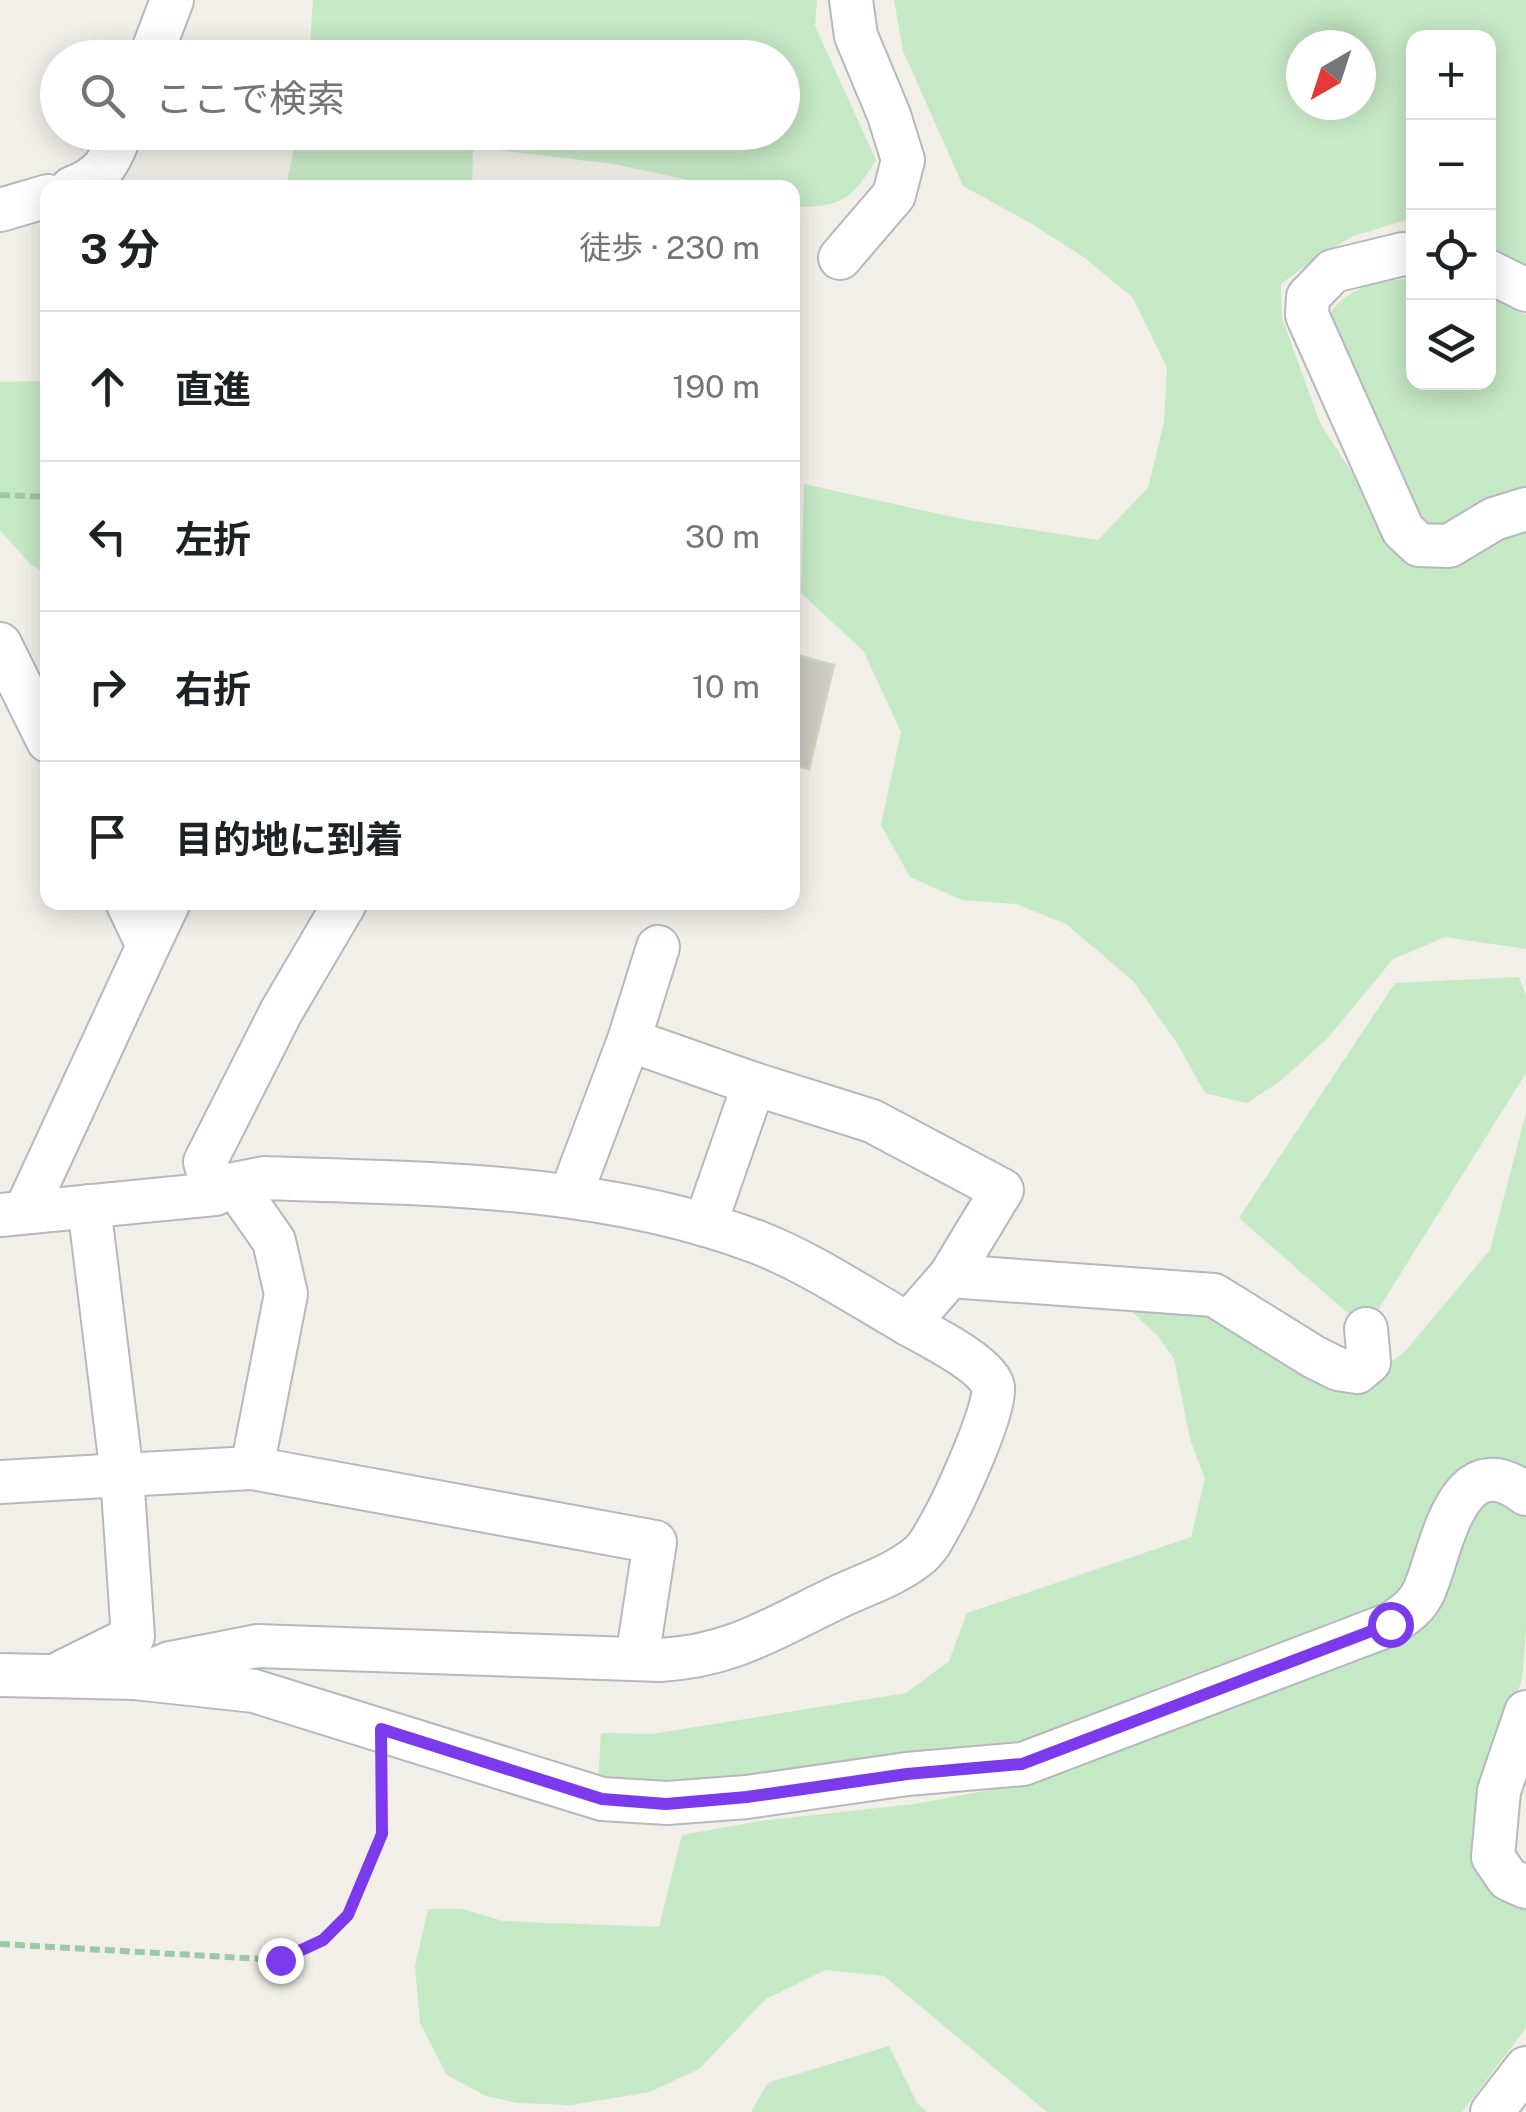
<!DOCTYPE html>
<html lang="ja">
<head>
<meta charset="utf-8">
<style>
	:root { --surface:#fff; --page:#f2f2f2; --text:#202124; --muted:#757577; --line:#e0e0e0 }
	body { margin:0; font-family:"Public Sans","Noto Sans JP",sans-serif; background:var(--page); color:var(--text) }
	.controls { position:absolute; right:30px; top:30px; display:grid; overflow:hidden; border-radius:20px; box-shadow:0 5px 25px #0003 }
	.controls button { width:90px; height:90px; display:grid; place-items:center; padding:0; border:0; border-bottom:2px solid var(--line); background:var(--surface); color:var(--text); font:50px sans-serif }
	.compass { position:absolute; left:1286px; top:30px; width:90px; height:90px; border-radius:50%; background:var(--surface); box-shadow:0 5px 25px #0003; rotate:219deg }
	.stop { position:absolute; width:30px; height:30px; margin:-22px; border:8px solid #7c3aed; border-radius:50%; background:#fff }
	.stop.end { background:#7c3aed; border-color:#fff; box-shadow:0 2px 10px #0008 }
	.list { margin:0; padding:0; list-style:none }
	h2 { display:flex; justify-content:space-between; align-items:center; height:130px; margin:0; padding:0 40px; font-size:42px }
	h2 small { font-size:32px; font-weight:400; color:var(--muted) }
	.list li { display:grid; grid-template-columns:65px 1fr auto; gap:30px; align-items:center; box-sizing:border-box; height:150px; padding:0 40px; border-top:2px solid var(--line) }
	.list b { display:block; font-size:38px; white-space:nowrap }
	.list em { font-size:32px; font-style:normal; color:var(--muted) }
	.icon { flex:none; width:55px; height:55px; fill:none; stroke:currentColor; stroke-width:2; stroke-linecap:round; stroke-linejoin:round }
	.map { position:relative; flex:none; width:1526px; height:2112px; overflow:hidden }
	.search { position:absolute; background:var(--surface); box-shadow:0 5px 25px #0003; left:40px; top:40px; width:760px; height:110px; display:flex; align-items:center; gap:25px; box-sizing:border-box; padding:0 35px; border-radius:55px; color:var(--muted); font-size:38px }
	.panel { position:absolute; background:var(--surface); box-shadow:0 5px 25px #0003; left:40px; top:180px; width:760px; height:730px; border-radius:20px }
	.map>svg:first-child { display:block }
	.green { fill:#c5e8c5; fill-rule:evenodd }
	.building { fill:#cccac5; stroke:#d6d1c6; stroke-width:2.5 }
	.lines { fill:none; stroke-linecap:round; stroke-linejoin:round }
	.minor-casing { stroke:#b5b8bc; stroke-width:46 }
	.path { stroke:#9cc7a9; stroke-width:6; stroke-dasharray:10 5; stroke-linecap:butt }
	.minor { stroke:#fff; stroke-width:42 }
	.route { stroke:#7c3aed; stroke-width:12 }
</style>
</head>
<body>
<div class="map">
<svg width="1526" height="2112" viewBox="0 0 1526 2112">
	<rect width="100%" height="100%" fill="#f1efe8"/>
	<g class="green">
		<path d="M313,0h504l-2,26 61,134c-25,41 -35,47 -83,47l-1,-19 -70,-1 -108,-23 -141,-17 -1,40h-186l11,-54 485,-1v-74l-473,-1z"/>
		<path d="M894,0h632v268l-37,-16 -1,-214h-74l-1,185 -7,-3 -53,16 -33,19 -39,29 1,34 38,105 72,111 134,-8v423l-81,-12 -52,22 -66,80 -48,43 -32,21 -42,-10 -28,-50 -44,-62 -67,-57 -50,-20 -54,-4 -52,-23 -29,-52 20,-93 -37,-80 -63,-59 3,-109 158,35 136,21 50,-52 16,-66 3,-54 -34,-70 -48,-40 -53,-34 -69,-38 -60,-135zM1301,45h60v60h-60z"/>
		<path d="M1413,278l1,104h74l1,-85 37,18v184l-104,34 -93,-218c19,-30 52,-34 84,-37z"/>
		<path d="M47,381h1l-1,193 -17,-10 -30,-34v-148z"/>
		<path d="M1519,977l7,19v77l-160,256 -127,-111 156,-235z"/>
		<path d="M1526,1113v359l-31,-5 -92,138 -219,73 -164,69 -276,30 -146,9 3,-53 51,1 254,-41 43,-32 18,-48 224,-76 14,-58 -15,-40 -16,-80 -16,-23 -40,-37 87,8 159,77 42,-34 84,-100z"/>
		<path d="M1489,1492l37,15v122l-4,51 -40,106 44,120v122l-64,84h-415l-163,-136 -59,-6 -59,29 -67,70 -49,23 -79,13 -54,-2 -31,-7 -39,-21 -27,-52 -5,-57 13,-57h34l41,12 156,6 23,-92 78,-14 154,-17 108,-20 371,-153 66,-113z"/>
		<path d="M889,2046l28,57 10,9h-176l17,-29z"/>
	</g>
	<path class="building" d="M792,654l42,11 -25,104 -17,-4z"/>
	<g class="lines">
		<g class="minor-casing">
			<g id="minor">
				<path d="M150,58l22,-58"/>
				<path d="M72,188c31,-12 38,-26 49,-56"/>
				<path d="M0,210l48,-14"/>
				<path d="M1414,255l-11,-1 -70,17 -25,26 -1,18 96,215 16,15 30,1 45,-27 32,-10"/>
				<path d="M840,258l54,-63 9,-35 -14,-45 -33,-79 -5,-36"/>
				<path d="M1488,271l38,19"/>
				<path d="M0,644l48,97"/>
				<path d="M148,946l21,-44"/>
				<path d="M629,1040l125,44"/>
				<path d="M234,1184l40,57 12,53 -34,174 403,74 -18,117"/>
				<path d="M215,1194l-10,-32 76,-150 64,-109"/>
				<path d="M571,1194l58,-154 29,-93"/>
				<path d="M89,1206l33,269 130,-7"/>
				<path d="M25,1212l123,-266 -21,-44"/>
				<path d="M0,1215l215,-21 19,-10 30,-6c165,6 336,5 493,64 54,21 102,54 153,83 19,11 79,40 83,62 4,22 -41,118 -54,140 -6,11 -12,23 -22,30 -24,19 -54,28 -81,41 -63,30 -104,58 -176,62l-403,-14 -87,17 -35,15"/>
				<path d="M705,1225l49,-141 118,37 130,69 -52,86"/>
				<path d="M908,1324l42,-48 264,19 100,62 24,12 19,3 12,-10 -3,-33"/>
				<path d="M0,1482l122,-7 11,162 -71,35"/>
				<path d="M0,1675l135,3 119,13 348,108 65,4 80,-6 160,-23 116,-10 368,-140c13,-9 26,-17 33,-33 18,-40 32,-150 102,-97"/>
				<path d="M1526,1712l-27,79 -6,66 15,22 18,8"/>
				<path d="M1492,2112l34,-44"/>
			</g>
		</g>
		<g class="path">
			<path d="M0,495l48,2"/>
			<path d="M0,1944l280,16 43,-21 26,-24 33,-81v-64"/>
		</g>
		<use href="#minor" class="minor"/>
	</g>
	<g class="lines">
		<path class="route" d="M280,1960l43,-20 25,-25 34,-81 -1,-105 221,70 64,5 81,-7 160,-23 115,-10 368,-140"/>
	</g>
</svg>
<div class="controls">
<button>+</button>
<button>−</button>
<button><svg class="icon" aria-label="locate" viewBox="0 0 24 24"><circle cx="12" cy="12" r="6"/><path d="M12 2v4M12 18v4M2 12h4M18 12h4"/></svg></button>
<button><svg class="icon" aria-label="layers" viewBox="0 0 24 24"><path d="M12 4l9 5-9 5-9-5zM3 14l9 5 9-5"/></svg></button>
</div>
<svg class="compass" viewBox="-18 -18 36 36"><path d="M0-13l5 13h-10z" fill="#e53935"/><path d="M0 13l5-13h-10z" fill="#757577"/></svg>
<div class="stop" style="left:1390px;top:1624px"></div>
<div class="stop end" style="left:280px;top:1960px"></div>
<div class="search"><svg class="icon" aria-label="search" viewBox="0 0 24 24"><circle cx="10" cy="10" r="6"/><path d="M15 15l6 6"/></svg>ここで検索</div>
<section class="panel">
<h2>3 分<small>徒歩 · 230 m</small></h2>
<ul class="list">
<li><svg class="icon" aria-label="ahead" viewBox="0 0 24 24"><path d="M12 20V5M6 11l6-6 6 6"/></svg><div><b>直進</b></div><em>190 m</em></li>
<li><svg class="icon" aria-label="left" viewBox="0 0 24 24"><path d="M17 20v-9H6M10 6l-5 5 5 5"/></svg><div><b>左折</b></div><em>30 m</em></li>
<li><svg class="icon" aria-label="right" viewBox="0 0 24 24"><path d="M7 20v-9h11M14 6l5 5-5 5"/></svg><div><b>右折</b></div><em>10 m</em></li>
<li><svg class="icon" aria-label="arrive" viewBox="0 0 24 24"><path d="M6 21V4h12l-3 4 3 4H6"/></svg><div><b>目的地に到着</b></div></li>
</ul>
</section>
</div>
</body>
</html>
